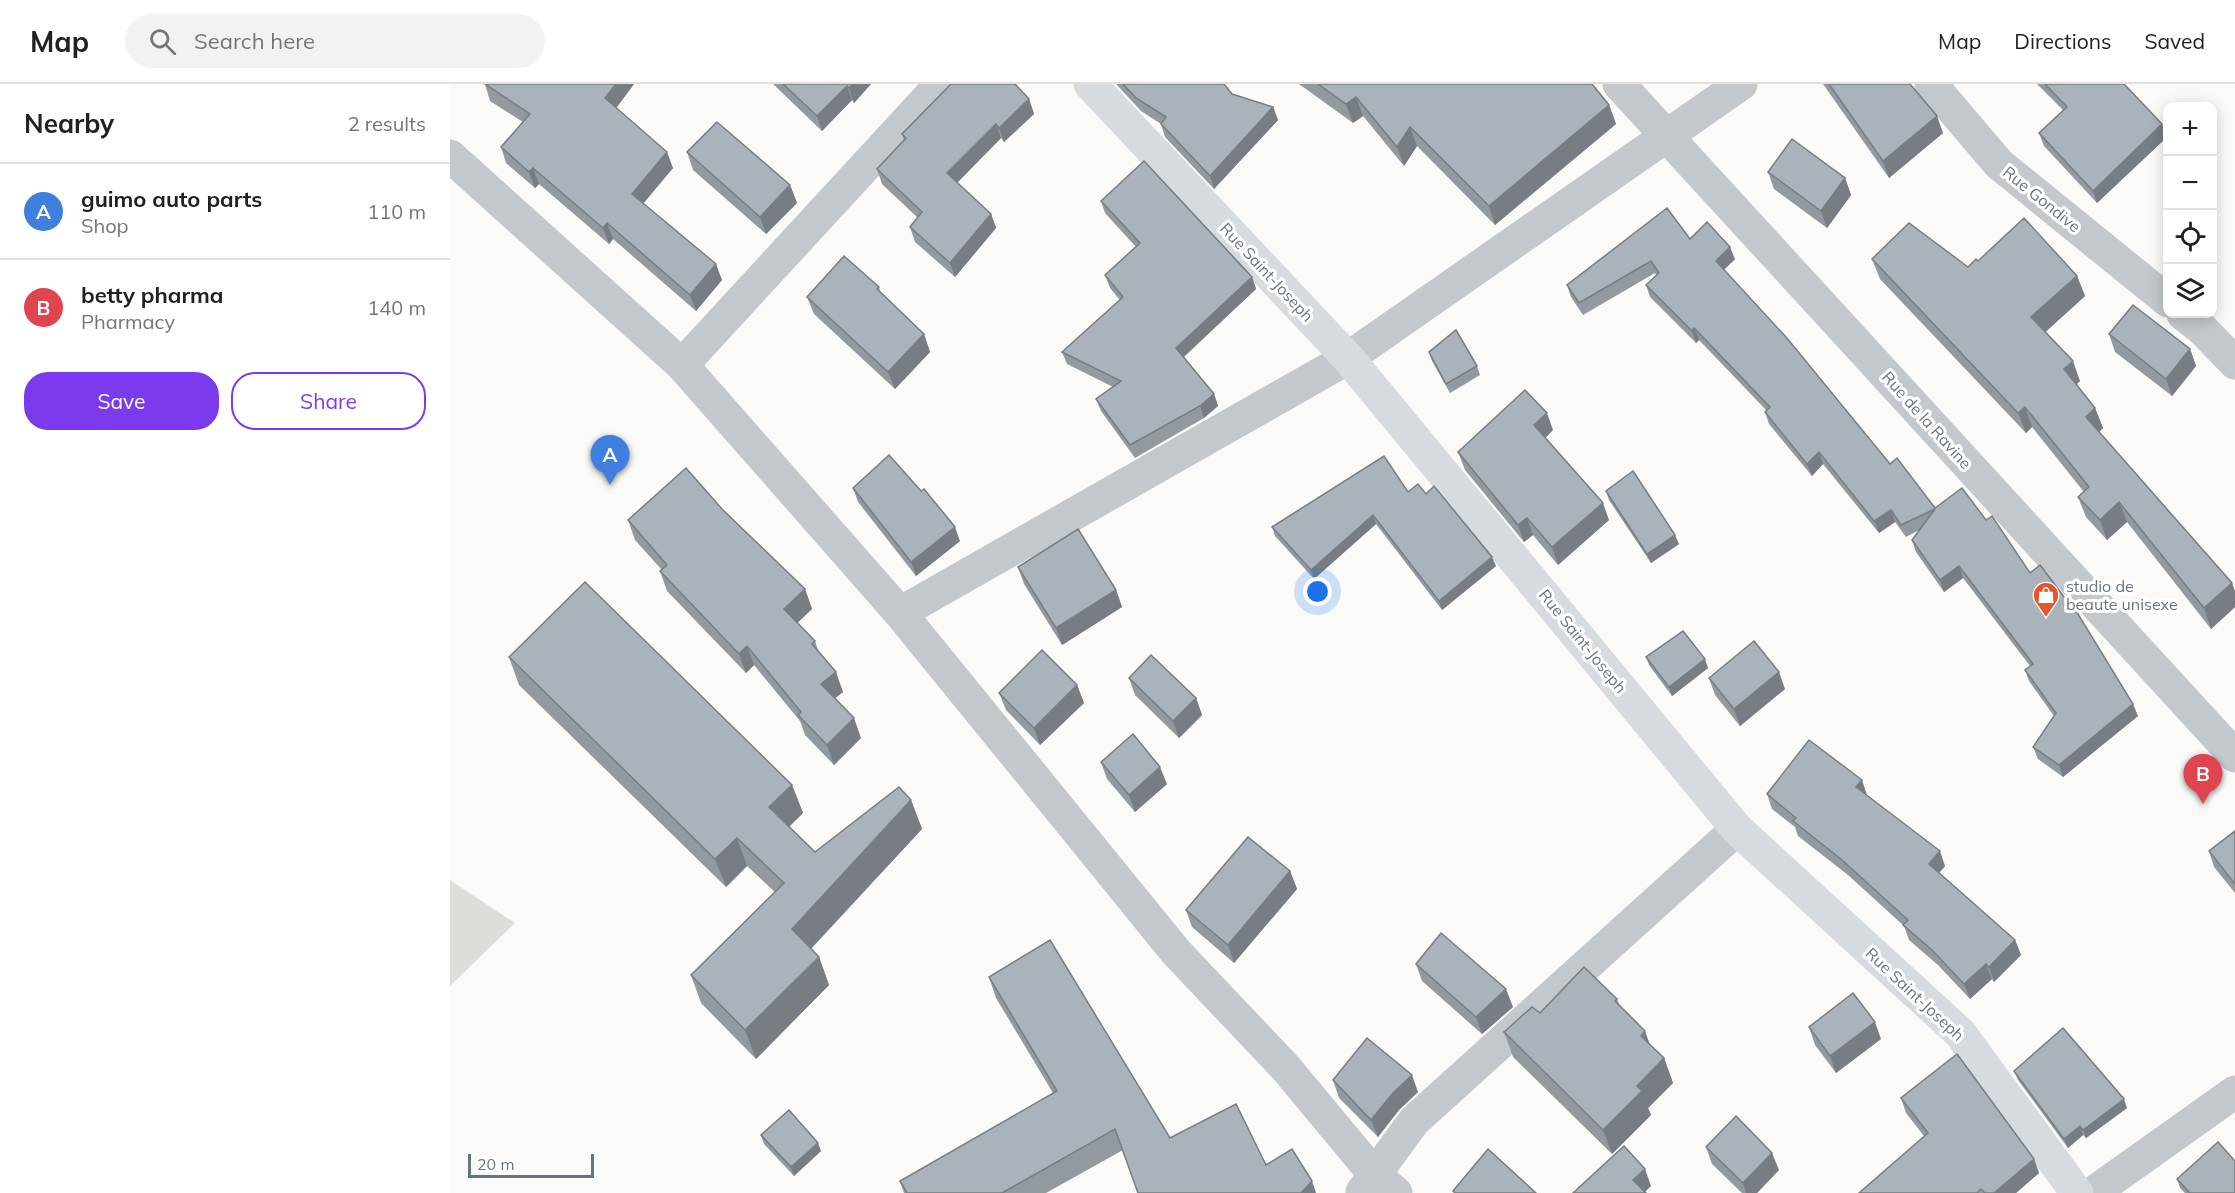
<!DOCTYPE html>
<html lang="en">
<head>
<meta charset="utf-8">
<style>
	:root { --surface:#fff; --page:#f2f2f2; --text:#202124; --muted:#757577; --line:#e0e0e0; --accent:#7c3aed }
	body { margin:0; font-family:Mulish,sans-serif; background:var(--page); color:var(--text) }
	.controls { position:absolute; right:18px; top:18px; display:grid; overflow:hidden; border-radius:12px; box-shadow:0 3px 15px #0003 }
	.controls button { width:54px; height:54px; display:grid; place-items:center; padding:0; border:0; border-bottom:2px solid var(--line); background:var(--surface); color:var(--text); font:30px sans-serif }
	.scale { position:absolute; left:18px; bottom:15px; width:126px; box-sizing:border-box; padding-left:6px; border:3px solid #657683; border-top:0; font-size:16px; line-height:21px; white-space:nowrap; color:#657683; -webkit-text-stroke:4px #fff; paint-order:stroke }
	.you { position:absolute; left:868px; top:508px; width:21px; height:21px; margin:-15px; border:4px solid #fff; border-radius:50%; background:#1a73e8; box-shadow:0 0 0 9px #1a73e833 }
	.badge { display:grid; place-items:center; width:39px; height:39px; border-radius:50%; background:var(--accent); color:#fff; font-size:20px; font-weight:700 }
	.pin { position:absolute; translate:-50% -50px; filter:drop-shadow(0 2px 3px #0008) }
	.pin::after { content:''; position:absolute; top:32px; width:21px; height:18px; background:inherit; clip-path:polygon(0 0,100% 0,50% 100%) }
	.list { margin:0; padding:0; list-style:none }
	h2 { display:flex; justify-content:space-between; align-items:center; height:78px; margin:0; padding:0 24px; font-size:26px }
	h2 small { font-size:20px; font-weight:400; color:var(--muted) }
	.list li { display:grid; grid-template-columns:39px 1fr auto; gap:18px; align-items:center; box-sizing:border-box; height:96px; padding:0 24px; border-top:2px solid var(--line) }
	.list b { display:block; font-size:22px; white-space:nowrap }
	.list p { margin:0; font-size:20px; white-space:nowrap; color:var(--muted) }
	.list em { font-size:20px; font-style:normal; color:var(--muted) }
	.actions { display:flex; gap:12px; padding:18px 24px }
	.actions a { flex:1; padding:14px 0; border:2px solid var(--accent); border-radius:24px; text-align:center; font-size:21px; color:var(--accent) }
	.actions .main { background:var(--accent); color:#fff }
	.icon { flex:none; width:33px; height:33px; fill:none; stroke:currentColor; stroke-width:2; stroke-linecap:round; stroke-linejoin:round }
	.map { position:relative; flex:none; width:1785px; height:1109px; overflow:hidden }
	header { display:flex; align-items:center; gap:36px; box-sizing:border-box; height:84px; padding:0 30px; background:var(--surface); border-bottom:2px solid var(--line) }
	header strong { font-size:28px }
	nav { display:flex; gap:33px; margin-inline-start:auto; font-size:21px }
	.search { width:420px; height:54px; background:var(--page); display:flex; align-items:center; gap:15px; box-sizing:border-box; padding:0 21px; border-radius:33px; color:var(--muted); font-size:22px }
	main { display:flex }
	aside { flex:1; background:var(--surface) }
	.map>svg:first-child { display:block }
	.green { fill:#dadfd7 }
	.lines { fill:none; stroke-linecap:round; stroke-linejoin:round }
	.street { stroke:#c3c8cc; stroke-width:33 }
	.secondary { stroke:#d6dbdf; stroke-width:33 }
	.wall { fill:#929a9f }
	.shaded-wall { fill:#777d82 }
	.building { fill:#aab3b9; stroke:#777d82; stroke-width:1.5 }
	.labels { text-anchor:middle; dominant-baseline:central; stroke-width:6; stroke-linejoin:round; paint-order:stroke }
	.street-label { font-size:16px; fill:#657683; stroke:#fff }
	.poi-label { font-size:16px; fill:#657683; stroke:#fff; text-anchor:start }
</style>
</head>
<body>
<header>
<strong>Map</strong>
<div class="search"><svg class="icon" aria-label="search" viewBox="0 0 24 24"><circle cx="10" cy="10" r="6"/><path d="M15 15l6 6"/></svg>Search here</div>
<nav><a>Map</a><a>Directions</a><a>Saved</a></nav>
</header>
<main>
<aside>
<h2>Nearby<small>2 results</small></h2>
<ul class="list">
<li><span class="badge" style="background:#3f7fe0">A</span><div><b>guimo auto parts</b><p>Shop</p></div><em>110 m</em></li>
<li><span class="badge" style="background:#e0444e">B</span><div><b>betty pharma</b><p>Pharmacy</p></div><em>140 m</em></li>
</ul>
<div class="actions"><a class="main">Save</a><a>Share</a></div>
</aside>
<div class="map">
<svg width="1785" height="1109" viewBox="0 0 1785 1109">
	<rect width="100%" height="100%" fill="#fafaf8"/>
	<path class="green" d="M0,796l65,43 -65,63z"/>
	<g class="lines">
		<g class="street">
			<path d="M1169,0l616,672"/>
			<path d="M1481,0l68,80 169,137"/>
			<path d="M0,72l232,209 218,248 276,339 109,115 89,107 22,19"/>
			<path d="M1733,230l19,15 33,34"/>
			<path d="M232,281l259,-281"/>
			<path d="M450,529l448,-255 393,-274"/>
			<path d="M912,1108l52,-71 323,-292"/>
			<path d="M1643,1109l142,-101"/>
		</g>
		<path class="secondary" d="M640,0l258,274 389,471 223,204 117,160"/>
	</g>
	<g class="wall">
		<path d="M35,0h149l-18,24 57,60 -30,35 79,77 -26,31 -83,-72 -4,5 -70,-60 -4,4 -29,-25 -5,-16 22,-25 -33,-21z"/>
		<path d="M323,0h98l-17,19 -2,-3 -30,31z"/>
		<path d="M666,0h108l8,10 41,13 5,13 -64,69 -49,-52 -4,-13 -20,-13z"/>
		<path d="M849,0h293l17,21 7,19 -121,101 -78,-79 -13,20 -41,-50 -10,7z"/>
		<path d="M1373,0h87l33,49 -54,45z"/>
		<path d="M1587,0h87l43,53 -70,66 -53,-57 -5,-13 24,-23z"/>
		<path d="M579,15l5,15 -30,28 -3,-4 -44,45 34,31 5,14 -41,49 -40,-35 -5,-15 8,-9 -36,-34 -5,-15 27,-29 -2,-6z"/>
		<path d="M237,68l103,33 7,18 -31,31 -73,-64z"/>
		<path d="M1318,88l77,6 6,17 -24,33 -53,-39z"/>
		<path d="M651,117l151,76 4,12 -72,68 30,37 4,12 -14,12 -69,40 -34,-47 -5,-12 17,-12 -46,-23 -5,-12 58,-52 -10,-12 -5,-13 31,-28 -31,-34z"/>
		<path d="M1240,155l45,20 -11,11 166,194 45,44 51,12 44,53 108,143 -75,61 -25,-18 -5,-12 21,-31 -25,-35 -4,-11 5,-4 -67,-88 -19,14 -28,-40 -4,-12 7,-10 -13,7 -11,-15 -16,11 -56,-69 -11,12 -43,-52 -4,-12 1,-2 -67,-70 -3,3 -46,-46 -4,-12 10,-10 -1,-2 -72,42 -12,-18 -4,-12z"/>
		<path d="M1422,175l96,8 10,-6 99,15 8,20 -40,36 35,49 -4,4 19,23 8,20 -4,4 133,151 3,9v15l-24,22 -84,-107 -20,18 -21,-23 -8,-20 6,-5 -52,-65 -6,6 -146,-154z"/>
		<path d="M429,203l1,4 44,43 6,18 -35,37 -81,-75 -7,-17z"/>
		<path d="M1659,250l81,15 6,17 -24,30 -57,-44z"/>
		<path d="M979,268l48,14 3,9 -30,18 -18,-32z"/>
		<path d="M1103,346l-8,8 64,82 -51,45 -25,-30 -9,7 -59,-72 -7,-18z"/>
		<path d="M403,404l107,53 -44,35 -58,-74z"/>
		<path d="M1156,407l73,53 -28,19 -42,-63z"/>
		<path d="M958,408l18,2 70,72 -54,44 -66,-86 -62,55 -39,-43 -3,-9z"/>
		<path d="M272,425l83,80 7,20 -15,14 18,18 3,9 25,42 -8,6 26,40 -27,27 -29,-30 -5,-14 -46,-56 -8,8 -79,-82 -7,-20 2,-1 -27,-30 -7,-20z"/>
		<path d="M568,483l98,23 6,17 -60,38 -38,-61z"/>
		<path d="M59,573l283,128 11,28 -14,14 26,25 96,-52 11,29 -111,120 8,8 10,28 -73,74 -55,-56 -10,-28 84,-83 -28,-26 -21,21 -207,-202z"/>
		<path d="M1196,573l62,11 -36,28 -23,-31z"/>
		<path d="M679,594l67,20 6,17 -23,23 -44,-43z"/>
		<path d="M1259,594l76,11 -45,37 -25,-31z"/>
		<path d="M627,601l7,18 -44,42 -34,-35 -7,-17z"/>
		<path d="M651,678l66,22 -32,28 -28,-33z"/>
		<path d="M1317,710l100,1 78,71 -6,7 76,67 6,15 -27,27 -2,-3 -22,20 -32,-34 -29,-25 -5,-14 -56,-51 -50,-39 -3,-9 -23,-18z"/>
		<path d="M1785,747v62l-21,-26 -5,-16z"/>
		<path d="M840,787l7,18 -63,74 -42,-36 -6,-17z"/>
		<path d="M966,880l97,43 -31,27 -60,-53z"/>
		<path d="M539,893l181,161 96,27 -143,-15 -77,43h-142l-4,-12 153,-88 -57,-95z"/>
		<path d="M1167,915l3,7 30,39 14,13 9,25 -25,25 3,7 -39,39 -99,-97 -9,-25 36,-19z"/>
		<path d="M1359,943l72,12 -45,34 -21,-28z"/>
		<path d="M1564,987l113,37 -41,30 -3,-3 -15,13 -50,-68z"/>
		<path d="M883,996l85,12 -19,18 -21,27 -39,-39z"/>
		<path d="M1451,1014l133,61 5,14 -23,20h-157l65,-57 -18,-23z"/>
		<path d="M311,1051l60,16 -27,25 -30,-32z"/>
		<path d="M1256,1063l73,23 -22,23h-15l-30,-29z"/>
		<path d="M1727,1095l58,14h-50l-5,-5z"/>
	</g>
	<g class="shaded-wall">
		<path d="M166,0h18l-23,31 -6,-17z"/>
		<path d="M403,0h18l-17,19 -5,-15z"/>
		<path d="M397,2l5,14 -30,31 -5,-15z"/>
		<path d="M906,13l7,19 -10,7 -7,-19z"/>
		<path d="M579,15l5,15 -30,28 -5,-14z"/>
		<path d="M1159,21l7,19 -121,101 -6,-19z"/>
		<path d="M823,23l5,13 -64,69 -4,-13z"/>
		<path d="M1487,32l6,17 -54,45 -6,-17z"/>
		<path d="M546,40l5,14 -49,50 -5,-15z"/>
		<path d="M1712,40l5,13 -70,66 -4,-12z"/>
		<path d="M960,43l7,19 -13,20 -7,-19z"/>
		<path d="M217,68l6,16 -35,42 -6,-16z"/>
		<path d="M83,84l6,16 -4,4 -6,-16z"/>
		<path d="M1395,94l6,17 -24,33 -6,-17z"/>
		<path d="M340,101l7,18 -31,31 -6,-17z"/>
		<path d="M541,130l5,14 -41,49 -5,-14z"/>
		<path d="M157,139l6,16 -4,5 -6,-16z"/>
		<path d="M1280,163l5,12 -15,14 -4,-12z"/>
		<path d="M266,180l6,16 -26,31 -6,-16z"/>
		<path d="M1627,192l8,20 -46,42 -8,-21z"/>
		<path d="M802,193l4,12 -76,71 -4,-12z"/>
		<path d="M1244,244l5,12 -3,3 -4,-12z"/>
		<path d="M474,250l6,18 -35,37 -7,-17z"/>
		<path d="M1740,265l6,17 -24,30 -6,-17z"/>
		<path d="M1623,277l7,20 -9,8 -7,-20z"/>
		<path d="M764,310l4,12 -14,12 -4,-12z"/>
		<path d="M1575,323l7,20 -6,6 -8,-20z"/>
		<path d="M1645,324l8,20 -9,9 -8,-20z"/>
		<path d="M1097,329l6,17 -12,12 -7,-17z"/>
		<path d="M1369,368l4,12 -11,12 -5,-12z"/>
		<path d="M1669,418l8,20 -20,18 -7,-20z"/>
		<path d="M1153,419l6,17 -51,45 -6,-18z"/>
		<path d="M1441,426l4,12 -16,11 -5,-12z"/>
		<path d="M923,431l3,9 -62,55 -3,-9z"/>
		<path d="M1077,434l6,17 -9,7 -6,-17z"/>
		<path d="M505,443l5,14 -44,35 -5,-14z"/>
		<path d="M1225,451l4,9 -28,19 -4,-9z"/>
		<path d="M1042,473l4,9 -54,44 -3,-9z"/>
		<path d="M1509,482l4,12 -19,14 -4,-12z"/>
		<path d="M1782,499l3,9v15l-24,22 -7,-21z"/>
		<path d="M355,505l7,20 -20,19 -8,-19z"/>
		<path d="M666,506l6,17 -60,38 -6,-17z"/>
		<path d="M297,562l7,19 -8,8 -7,-19z"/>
		<path d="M1255,575l3,9 -36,28 -3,-9z"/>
		<path d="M386,588l7,20 -15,12 -7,-20z"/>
		<path d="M1329,588l6,17 -45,37 -6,-17z"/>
		<path d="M627,601l7,18 -44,42 -6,-17z"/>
		<path d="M746,614l6,17 -23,23 -6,-17z"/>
		<path d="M1683,620l5,12 -75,61 -4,-12z"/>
		<path d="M404,634l7,20 -27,27 -7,-20z"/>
		<path d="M710,683l7,17 -32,28 -6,-17z"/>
		<path d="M1412,696l5,15 -11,-8z"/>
		<path d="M342,701l11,28 -24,23 -10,-29z"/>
		<path d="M461,716l11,29 -120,129 -10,-29z"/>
		<path d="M287,754l10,28 -21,21 -11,-28z"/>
		<path d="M1490,767l5,15 -11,13 -5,-15z"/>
		<path d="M840,787l7,18 -63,74 -6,-18z"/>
		<path d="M1565,856l6,15 -27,27 -5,-15z"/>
		<path d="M369,873l10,28 -73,74 -11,-29z"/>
		<path d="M1536,880l6,15 -22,20 -6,-15z"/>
		<path d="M1056,905l7,18 -31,27 -6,-17z"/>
		<path d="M1425,938l6,17 -45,34 -6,-17z"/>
		<path d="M1195,947l9,25 -13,-20z"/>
		<path d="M1214,974l9,25 -25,25 3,7 -39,39 -9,-24 34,-44z"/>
		<path d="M962,991l6,17 -19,18 -21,27 -7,-17 22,-27z"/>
		<path d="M1674,1015l3,9 -41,30 -3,-8z"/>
		<path d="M1630,1042l3,9 -15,13 -4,-9z"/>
		<path d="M368,1059l3,8 -27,25 -3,-9z"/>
		<path d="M1322,1069l7,17 -22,23h-11l-3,-10z"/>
		<path d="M1584,1075l5,14 -23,20h-22z"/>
		<path d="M1195,1085l6,17 -7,7 -11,-13z"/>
		<path d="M862,1097l4,12h-15z"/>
	</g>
	<g class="building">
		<path d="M35,0h131l-11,14 62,54 -35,42 84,70 -26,31 -83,-72 -4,5 -70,-60 -4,4 -28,-25 29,-33z"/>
		<path d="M333,0h70l-4,4 -2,-2 -30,30z"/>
		<path d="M501,0h64l14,15 -30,29 -3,-4 -49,49 44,41 -41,49 -40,-36 12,-15 -45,-43 29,-31 -4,-4z"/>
		<path d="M673,0h101l8,10 41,13 -63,69 -49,-52 5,-7 -30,-19z"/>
		<path d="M868,0h274l17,21 -120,101 -79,-79 -13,20 -41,-50 -10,7z"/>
		<path d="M1379,0h81l27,32 -54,45z"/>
		<path d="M1595,0h79l38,40 -69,67 -54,-58 28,-26z"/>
		<path d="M267,38l73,63 -30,32 -73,-65z"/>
		<path d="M1342,55l53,39 -24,33 -53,-39z"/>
		<path d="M694,77l108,116 -76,71 38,46 -14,12 -70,39 -34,-46 25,-18 -59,-29 61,-55 -18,-22 35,-32 -39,-42z"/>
		<path d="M1217,124l23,31 17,-17 23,25 -14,14 70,76 104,127 7,-6 38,50 27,-20 24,32 6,-4 38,57 10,-8 25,33 2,-2 66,108 -74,61 -26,-18 23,-34 -31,-43 8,-6 -74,-98 -19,14 -28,-40 23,-31 -34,16 -10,-15 -17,11 -55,-69 -12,12 -42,-52 5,-5 -76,-79 -2,3 -46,-46 13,-12 -8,-12 -72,42 -12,-18z"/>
		<path d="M1574,134l53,58 -46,41 42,44 -9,8 31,39 -9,9 146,166 -28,25 -85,-106 -19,18 -22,-23 11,-10 -64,-80 -7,6 -146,-154 37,-36 59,44 8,-8 2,2z"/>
		<path d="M394,172l35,31 -2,2 47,45 -36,38 -81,-75z"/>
		<path d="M1683,221l57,44 -24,30 -57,-45z"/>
		<path d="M1006,246l21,36 -31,18 -17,-32z"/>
		<path d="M1075,306l22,23 -13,12 69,78 -51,44 -25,-29 -9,7 -60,-73z"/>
		<path d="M439,371l32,36 3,-2 31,38 -44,35 -58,-74z"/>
		<path d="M934,372l24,36 10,-8 8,10 8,-8 58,71 -53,44 -66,-86 -62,55 -39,-43z"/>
		<path d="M236,384l36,41 83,80 -21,20 31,32 -3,3 24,28 -15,12 33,34 -27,27 -29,-30 3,-3 -54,-66 -8,8 -79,-83 7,-6 -39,-45z"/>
		<path d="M1183,387l42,64 -28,19 -41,-63z"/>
		<path d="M628,445l38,61 -60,38 -38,-61z"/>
		<path d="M135,498l207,203 -23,22 46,45 84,-65 12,13 -119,129 27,28 -74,73 -54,-55 93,-92 -47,-45 -22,21 -206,-202z"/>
		<path d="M1233,547l22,28 -36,28 -23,-30z"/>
		<path d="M1304,557l25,31 -45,37 -25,-31z"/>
		<path d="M592,566l35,35 -43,43 -35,-35z"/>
		<path d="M701,571l45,43 -23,23 -44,-43z"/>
		<path d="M683,650l27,33 -31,28 -28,-33z"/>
		<path d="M1359,656l53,40 -6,7 84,64 -11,13 86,76 -26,27 -3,-3 -22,20 -32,-34 -29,-25 5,-5 -66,-60 -49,-39 3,-3 -29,-24z"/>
		<path d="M1785,747v53l-26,-33z"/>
		<path d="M798,753l42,34 -62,74 -42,-35z"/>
		<path d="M991,849l65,56 -30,28 -60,-53z"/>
		<path d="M600,856l120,198 66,-34 30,61 26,-16 20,32 -11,12h-163l-23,-64 -113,64h-95l-7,-12 157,-90 -68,-114z"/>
		<path d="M1134,883l33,32 -2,2 30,30 -4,5 23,22 -27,28 5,5 -39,39 -99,-98 28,-25 8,6z"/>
		<path d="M1403,909l22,29 -45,34 -21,-29z"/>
		<path d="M1613,944l61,71 -41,31 -3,-4 -16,13 -50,-68z"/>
		<path d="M917,954l45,37 -19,18 -22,27 -38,-40z"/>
		<path d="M1507,970l77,105 -40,34h-9l-4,-4 -4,4h-118l69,-60 -27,-35z"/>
		<path d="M339,1026l29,33 -27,24 -30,-32z"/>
		<path d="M1286,1032l36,37 -29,30 -37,-36z"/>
		<path d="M1768,1058l17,19v32h-45l-13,-14z"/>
		<path d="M1174,1062l21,23 -12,11 13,13h-73z"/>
		<path d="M1038,1065l48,44h-81l-2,-2z"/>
	</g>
	<defs>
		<g id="shop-pin" transform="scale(1.35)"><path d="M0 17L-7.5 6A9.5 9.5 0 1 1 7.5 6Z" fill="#e4572e" stroke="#fff"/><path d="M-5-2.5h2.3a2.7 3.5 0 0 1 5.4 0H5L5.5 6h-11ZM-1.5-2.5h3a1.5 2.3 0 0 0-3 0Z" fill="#fff"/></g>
	</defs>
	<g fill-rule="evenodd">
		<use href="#shop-pin" x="1596" y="511"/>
	</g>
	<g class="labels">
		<g class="street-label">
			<text transform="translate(1592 115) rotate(39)">Rue Gondive</text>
			<text transform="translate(817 188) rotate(47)">Rue Saint-Joseph</text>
			<text transform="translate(1477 336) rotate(48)">Rue de la Ravine</text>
			<text transform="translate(1133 557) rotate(51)">Rue Saint-Joseph</text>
			<text transform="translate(1465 910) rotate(43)">Rue Saint-Joseph</text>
		</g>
		<g class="poi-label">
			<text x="1616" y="502">studio de<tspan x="1616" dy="18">beaute unisexe</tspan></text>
		</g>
	</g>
</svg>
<div class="controls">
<button>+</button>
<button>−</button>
<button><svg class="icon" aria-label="locate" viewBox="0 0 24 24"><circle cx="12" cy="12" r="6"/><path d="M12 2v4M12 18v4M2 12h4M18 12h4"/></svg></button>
<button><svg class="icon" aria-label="layers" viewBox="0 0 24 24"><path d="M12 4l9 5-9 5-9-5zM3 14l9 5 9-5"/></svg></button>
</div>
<div class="scale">20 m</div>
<div class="you"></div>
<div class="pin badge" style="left:160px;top:401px;background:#3f7fe0">A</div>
<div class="pin badge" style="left:1753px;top:720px;background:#e0444e">B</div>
</div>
</main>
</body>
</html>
